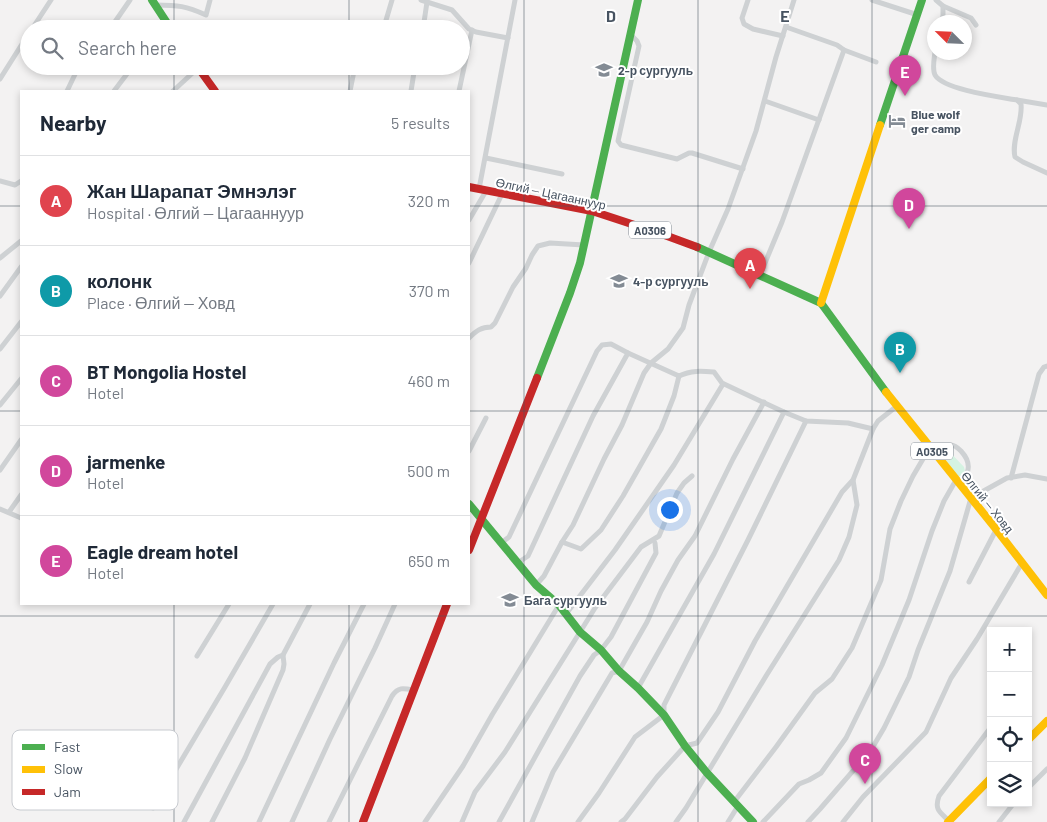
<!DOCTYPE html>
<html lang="en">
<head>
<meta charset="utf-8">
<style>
	:root { --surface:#fff; --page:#f6f6f7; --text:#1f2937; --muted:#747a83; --line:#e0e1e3; --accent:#ea580c }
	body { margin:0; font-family:Barlow,sans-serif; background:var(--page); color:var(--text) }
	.controls { position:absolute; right:15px; bottom:15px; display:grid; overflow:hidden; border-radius:0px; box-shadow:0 2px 8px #0003 }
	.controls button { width:45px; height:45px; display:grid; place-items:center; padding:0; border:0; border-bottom:1px solid var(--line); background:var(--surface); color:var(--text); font:25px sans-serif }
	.compass { position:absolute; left:927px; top:15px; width:45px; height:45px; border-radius:50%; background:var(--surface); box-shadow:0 2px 8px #0003; rotate:294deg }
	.you { position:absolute; left:669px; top:509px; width:18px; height:18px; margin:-12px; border:4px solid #fff; border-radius:50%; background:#1a73e8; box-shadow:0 0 0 8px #1a73e833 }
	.badge { display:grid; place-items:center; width:32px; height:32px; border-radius:50%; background:var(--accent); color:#fff; font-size:16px; font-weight:700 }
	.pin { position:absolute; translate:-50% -41px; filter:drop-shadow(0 1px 2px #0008) }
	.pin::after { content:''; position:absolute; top:26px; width:18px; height:15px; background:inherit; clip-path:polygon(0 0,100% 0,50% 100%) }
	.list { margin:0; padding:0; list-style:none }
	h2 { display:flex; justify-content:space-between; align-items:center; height:65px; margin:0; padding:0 20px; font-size:21px }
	h2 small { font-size:16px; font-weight:400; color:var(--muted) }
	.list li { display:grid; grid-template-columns:32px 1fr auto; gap:15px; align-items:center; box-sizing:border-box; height:90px; padding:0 20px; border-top:1px solid var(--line) }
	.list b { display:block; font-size:19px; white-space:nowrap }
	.list p { margin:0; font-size:16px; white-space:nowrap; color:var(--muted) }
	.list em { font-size:16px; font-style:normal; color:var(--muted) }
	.icon { flex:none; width:28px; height:28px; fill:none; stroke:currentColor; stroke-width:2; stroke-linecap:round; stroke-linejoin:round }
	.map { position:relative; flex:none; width:1047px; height:822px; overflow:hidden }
	.search { position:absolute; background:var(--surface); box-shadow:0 2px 8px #0003; left:20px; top:20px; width:450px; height:55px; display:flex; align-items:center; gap:12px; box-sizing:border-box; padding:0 18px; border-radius:28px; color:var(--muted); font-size:19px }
	.panel { position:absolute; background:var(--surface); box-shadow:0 2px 8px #0003; left:20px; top:90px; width:450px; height:515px; border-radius:0px }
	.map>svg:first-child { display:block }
	.green { fill:#d5f3e2 }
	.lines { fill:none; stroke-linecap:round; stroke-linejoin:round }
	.street { stroke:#ced1d3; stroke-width:5 }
	.fast { stroke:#4caf50; stroke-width:8 }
	.slow { stroke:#ffc107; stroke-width:8 }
	.jam { stroke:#c62828; stroke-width:8 }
	.grid { fill:none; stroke:#475361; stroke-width:1; stroke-opacity:0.55 }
	.labels { text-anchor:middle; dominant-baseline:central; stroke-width:4; stroke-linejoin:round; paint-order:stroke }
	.shield { fill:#fff; stroke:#7e8790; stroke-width:1 }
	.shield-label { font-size:11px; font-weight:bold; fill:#475361 }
	.poi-label { font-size:12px; font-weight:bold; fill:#475361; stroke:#fff; text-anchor:start }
	.street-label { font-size:12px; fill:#475361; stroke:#fff }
	.key { fill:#fff; stroke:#c8cbd0; stroke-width:1 }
	.key-label { font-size:14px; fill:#475361 }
	.grid-label { font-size:16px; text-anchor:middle; font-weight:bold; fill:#475361; stroke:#fff; stroke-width:4; stroke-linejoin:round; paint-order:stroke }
</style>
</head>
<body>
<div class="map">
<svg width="1047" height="822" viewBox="0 0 1047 822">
	<rect width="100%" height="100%" fill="#f3f2f2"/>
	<path class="green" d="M946,448l18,19 1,4 -3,5h-5l-16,-23 1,-2z"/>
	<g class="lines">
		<g class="street">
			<path d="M421,0l31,10 17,19 7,3 32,6"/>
			<path d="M748,0l-6,18 2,6 9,5 30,7"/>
			<path d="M872,0l46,15"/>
			<path d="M936,0l7,6v9l-1,7"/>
			<path d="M156,5c22,0 30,1 50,10l4,-15"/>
			<path d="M943,6l28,12 5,7"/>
			<path d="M786,27l51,18 7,5"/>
			<path d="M32,29l19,-29"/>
			<path d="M110,29l20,-29"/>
			<path d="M381,29l3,-2 8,-27"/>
			<path d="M423,29l4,-27"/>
			<path d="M630,34l7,7 2,5 -21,95 3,4 56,14 12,-6h3l51,16"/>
			<path d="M935,52c-1,8 -3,17 0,23 9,15 65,22 82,25l4,4c2,17 -10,37 -6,53l8,5 24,11"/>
			<path d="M0,79l29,-46"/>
			<path d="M67,91l12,-25"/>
			<path d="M114,91l19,-25"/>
			<path d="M173,91l25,-23"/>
			<path d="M350,91l5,-25"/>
			<path d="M411,91l4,-25"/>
			<path d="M459,91l13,-61"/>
			<path d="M1017,100l30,5"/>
			<path d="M765,101l54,19"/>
			<path d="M486,158l76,16"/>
			<path d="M0,181l15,4 6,-4"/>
			<path d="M479,189l36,-189"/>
			<path d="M469,220l17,-29"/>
			<path d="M0,258l21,-17"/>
			<path d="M469,263l33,-69"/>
			<path d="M760,275l22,-53 62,-172 32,12"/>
			<path d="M0,296l21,-29"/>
			<path d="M469,338c7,-7 12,-11 22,-11l4,-4 18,-36 13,-19 6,-13 6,-9 12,-3 34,2"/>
			<path d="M0,349l21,-27"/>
			<path d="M628,353l51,23c12,-6 23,-5 35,-4l8,11 62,29 22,9 42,2 25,6 5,-8 19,-15"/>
			<path d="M0,405l21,-26"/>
			<path d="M931,446c7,1 13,-1 20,-1 4,0 7,3 10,6 12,13 7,21 1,36"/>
			<path d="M469,451l17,-33"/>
			<path d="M0,470l21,-30"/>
			<path d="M1011,478l28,-104 5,-7 3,-1"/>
			<path d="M0,509l21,9"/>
			<path d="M9,512l12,-17"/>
			<path d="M562,542l19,7 20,-19 22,-34 38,-67 13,-33 5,-20"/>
			<path d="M501,543l8,-6 88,-186 5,-6 9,-1 17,9 -35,63 -65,140 -9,6"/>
			<path d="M969,582l27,-52"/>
			<path d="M536,585l8,-9 18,-34 11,-17 31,-66 18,-34 22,-52 7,-10 17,-14 15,-21 6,-23 20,-53 19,-43 28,-78 20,-74 18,-57"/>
			<path d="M566,614l49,-64 59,-85 49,-81"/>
			<path d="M197,656l32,-52"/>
			<path d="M638,688l76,-134 70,-142"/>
			<path d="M1028,788l19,-19"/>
			<path d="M734,802l42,-55 39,-54 17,-14 20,-31 29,-68 9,-51 11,-28 12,-25 17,-29"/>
			<path d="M153,808l72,-121 48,-83"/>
			<path d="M949,821c-9,-9 -15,-11 -10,-25l52,-69"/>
			<path d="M184,822l86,-158 8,-7 5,-2 27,-51"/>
			<path d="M212,822l33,-64 38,-88 1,-6 -1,-9"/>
			<path d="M259,822l75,-159 30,-59"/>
			<path d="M292,822l38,-83 45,-91 20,-44"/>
			<path d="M329,822l63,-126c6,-9 11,-8 21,-6"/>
			<path d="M425,822l38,-56 29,-51 67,-110"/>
			<path d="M462,822l13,-30 30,-40 90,-144 46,-61 18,-11 18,-43 7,-10 8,-7"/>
			<path d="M499,822l81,-146 14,-21 7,-5 10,-13 45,-84 -1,-10"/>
			<path d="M532,822l21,-50 59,-99 7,-2 28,-49 14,-31 17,-31 17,-24 38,-77 31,-57"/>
			<path d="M578,822l21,-29 36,-56 29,-22v-10l84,-165 58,-119"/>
			<path d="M621,822l4,-3 32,-42 28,-31 12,-3 21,-31 37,-71 87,-149 11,-12 20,-51"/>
			<path d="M676,822l10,-14 80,-132 73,-116 10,-23 8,-32 -4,-25"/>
			<path d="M728,822l10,-16"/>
			<path d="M763,822l36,-38 10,-4 12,-7 25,-35 36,-73 27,-65 23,-69 12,-30 12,-21"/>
			<path d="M808,822l12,-13 51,-59 13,-22 25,-51 9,-27 32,-79 21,-73 36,-20 18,-3 22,4"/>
			<path d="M843,822l20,-25 63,-65 25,-54 26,-39 45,-76"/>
			<path d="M999,822l15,-19"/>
		</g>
		<g class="fast">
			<path d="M152,0l19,29"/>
			<path d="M880,125l42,-125"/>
			<path d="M697,247l124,56 65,89"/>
			<path d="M537,378l33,-85 10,-30 58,-263"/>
			<path d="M469,504l67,81 23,20 21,27 21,18 18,21 19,17 26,27 21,31 22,27 46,49"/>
		</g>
		<g class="slow">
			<path d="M821,303l59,-178"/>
			<path d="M886,392l110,137 51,66"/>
			<path d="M1028,740l19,-19"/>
			<path d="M948,822l43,-44"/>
		</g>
		<g class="jam">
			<path d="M197,66l18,25"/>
			<path d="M469,187l123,24 67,22 38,14"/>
			<path d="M469,550l68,-172"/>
			<path d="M363,822l84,-218"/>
		</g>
	</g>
	<path class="grid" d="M174,0v29M349,0v29M524,0v822M698,0v822M872,0v822M174,66v25M349,66v25M0,206h21M469,206h578M0,411h21M469,411h578M174,604v218M349,604v218M0,616h1047"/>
	<defs>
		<g id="school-bare" transform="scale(1.35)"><path d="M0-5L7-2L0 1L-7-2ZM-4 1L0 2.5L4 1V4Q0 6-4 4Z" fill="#838b94" stroke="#fff" stroke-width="2.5" paint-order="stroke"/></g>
		<g id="hotel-bare" transform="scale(1.35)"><path d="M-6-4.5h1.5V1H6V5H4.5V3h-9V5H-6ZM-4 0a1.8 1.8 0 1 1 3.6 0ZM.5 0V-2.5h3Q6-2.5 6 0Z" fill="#838b94" stroke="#fff" stroke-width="2.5" paint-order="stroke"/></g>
	</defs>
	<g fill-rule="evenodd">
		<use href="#school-bare" x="604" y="70"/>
		<use href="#hotel-bare" x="897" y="121"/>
		<use href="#school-bare" x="619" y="281"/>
		<use href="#school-bare" x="510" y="600"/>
	</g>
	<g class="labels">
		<g class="shield">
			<rect x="629" y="221.5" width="42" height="17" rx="4"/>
			<rect x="911" y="442.5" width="42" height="17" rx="4"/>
		</g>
		<g class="shield-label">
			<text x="650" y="230">A0306</text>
			<text x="932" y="451">A0305</text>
		</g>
		<g class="poi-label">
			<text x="618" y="70">2-р сургууль</text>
			<text x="911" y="114">Blue wolf<tspan x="911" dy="14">ger camp</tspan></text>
			<text x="633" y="281">4-р сургууль</text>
			<text x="524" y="600">Бага сургууль</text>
		</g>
		<g class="street-label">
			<text transform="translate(551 193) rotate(12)">Өлгий — Цагааннуур</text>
			<text transform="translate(988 502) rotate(51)">Өлгий — Ховд</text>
		</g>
	</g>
	<rect x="12" y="730" width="166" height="80" rx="8" class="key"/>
	<rect x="22" y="744" width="23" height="6" fill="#4caf50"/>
	<rect x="22" y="766" width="23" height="7" fill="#ffc107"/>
	<rect x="22" y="789" width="23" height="6" fill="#c62828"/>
	<g class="key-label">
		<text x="54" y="752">Fast</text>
		<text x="54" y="774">Slow</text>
		<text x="54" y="797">Jam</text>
	</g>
	<g class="grid-label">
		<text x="611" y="22">D</text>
		<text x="785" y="22">E</text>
	</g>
</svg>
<div class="controls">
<button>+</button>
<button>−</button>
<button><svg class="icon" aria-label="locate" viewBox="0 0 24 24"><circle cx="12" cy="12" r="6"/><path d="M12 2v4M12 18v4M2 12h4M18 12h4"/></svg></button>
<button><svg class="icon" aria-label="layers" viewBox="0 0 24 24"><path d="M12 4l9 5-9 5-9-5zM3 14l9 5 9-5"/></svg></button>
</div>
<svg class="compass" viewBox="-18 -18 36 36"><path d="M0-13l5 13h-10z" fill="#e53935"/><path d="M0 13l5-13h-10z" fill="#747a83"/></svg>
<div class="you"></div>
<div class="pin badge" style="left:750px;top:289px;background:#e0444e">A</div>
<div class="pin badge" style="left:900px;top:373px;background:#0f9aa8">B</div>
<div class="pin badge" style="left:865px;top:784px;background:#d1479c">C</div>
<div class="pin badge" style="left:909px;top:229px;background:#d1479c">D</div>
<div class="pin badge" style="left:905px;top:96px;background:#d1479c">E</div>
<div class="search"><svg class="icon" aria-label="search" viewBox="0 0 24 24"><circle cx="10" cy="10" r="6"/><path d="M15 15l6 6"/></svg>Search here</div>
<section class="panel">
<h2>Nearby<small>5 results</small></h2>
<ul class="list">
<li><span class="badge" style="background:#e0444e">A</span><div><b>Жан Шарапат Эмнэлэг</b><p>Hospital · Өлгий — Цагааннуур</p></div><em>320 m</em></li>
<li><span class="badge" style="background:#0f9aa8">B</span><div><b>колонк</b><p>Place · Өлгий — Ховд</p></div><em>370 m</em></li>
<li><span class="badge" style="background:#d1479c">C</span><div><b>BT Mongolia Hostel</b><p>Hotel</p></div><em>460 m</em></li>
<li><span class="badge" style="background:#d1479c">D</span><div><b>jarmenke</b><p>Hotel</p></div><em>500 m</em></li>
<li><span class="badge" style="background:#d1479c">E</span><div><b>Eagle dream hotel</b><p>Hotel</p></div><em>650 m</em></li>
</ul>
</section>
</div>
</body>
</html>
